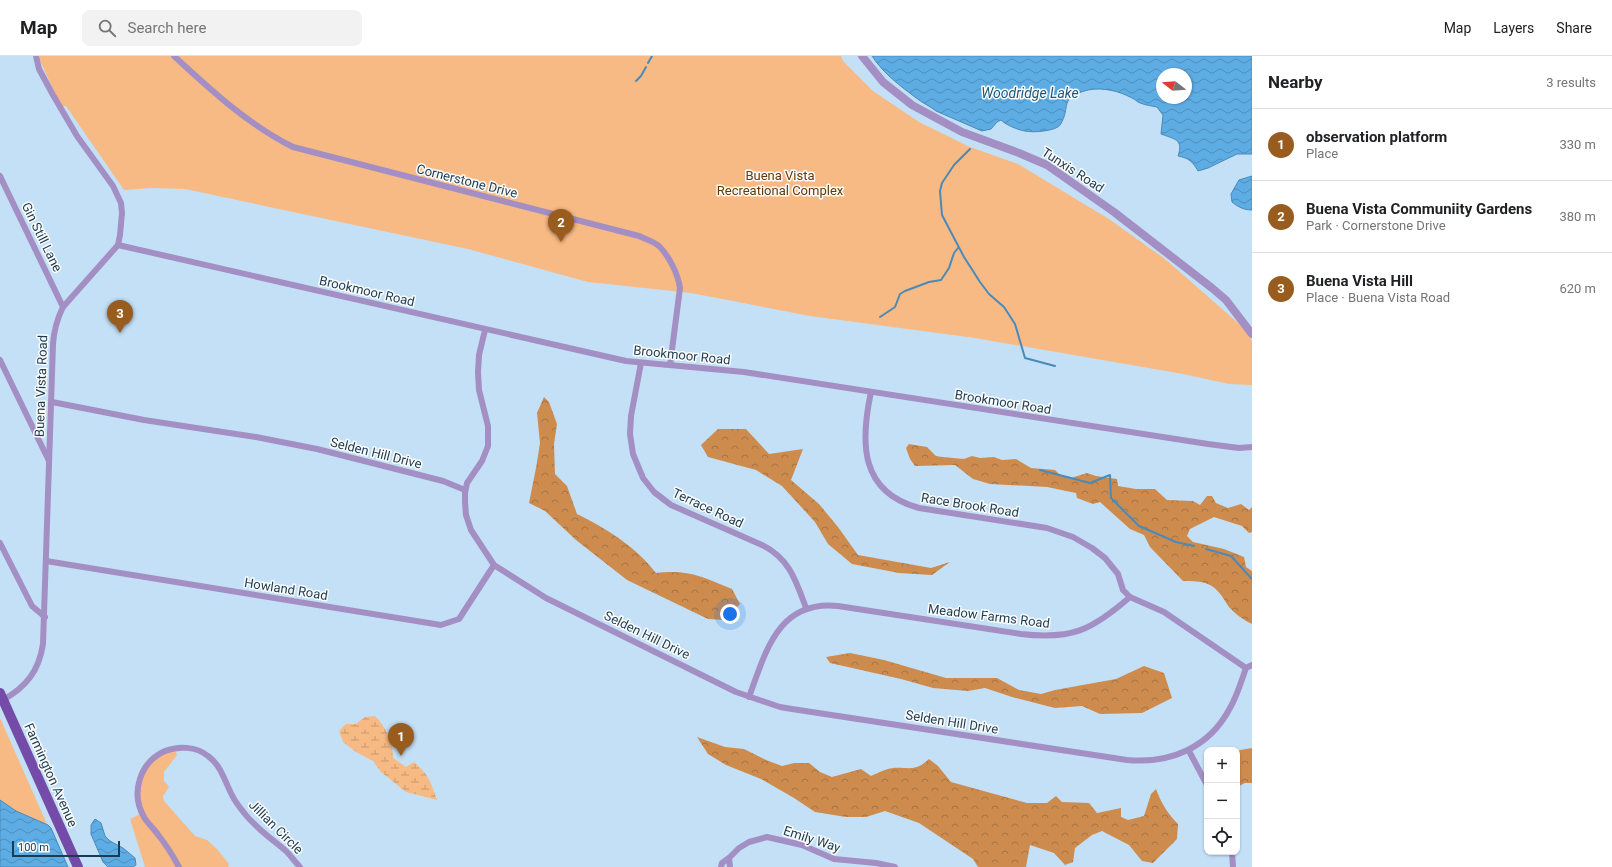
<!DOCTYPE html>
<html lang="en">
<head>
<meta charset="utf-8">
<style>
	:root { --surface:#fff; --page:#f2f2f2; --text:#202124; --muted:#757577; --line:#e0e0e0; --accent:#995c1f }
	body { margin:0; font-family:Roboto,sans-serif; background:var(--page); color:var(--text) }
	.controls { position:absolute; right:12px; bottom:12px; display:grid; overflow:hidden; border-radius:8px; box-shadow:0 1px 3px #0004 }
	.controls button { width:36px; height:36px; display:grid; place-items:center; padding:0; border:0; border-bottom:1px solid var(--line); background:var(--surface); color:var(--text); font:20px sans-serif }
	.compass { position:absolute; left:1156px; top:12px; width:36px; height:36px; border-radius:50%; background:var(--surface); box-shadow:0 1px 3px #0004; rotate:287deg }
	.scale { position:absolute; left:12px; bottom:10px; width:108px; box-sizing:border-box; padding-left:4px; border:2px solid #1b3b51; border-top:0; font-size:11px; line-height:14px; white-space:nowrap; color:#1b3b51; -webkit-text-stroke:3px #fcfcfc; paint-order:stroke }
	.you { position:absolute; left:730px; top:558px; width:14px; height:14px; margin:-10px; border:3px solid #fff; border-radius:50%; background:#1a73e8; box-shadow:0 0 0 6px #1a73e833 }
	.badge { display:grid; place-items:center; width:26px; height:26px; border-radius:50%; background:var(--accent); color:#fff; font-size:13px; font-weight:700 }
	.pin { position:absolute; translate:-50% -33px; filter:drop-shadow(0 1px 2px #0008) }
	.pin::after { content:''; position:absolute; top:21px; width:14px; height:12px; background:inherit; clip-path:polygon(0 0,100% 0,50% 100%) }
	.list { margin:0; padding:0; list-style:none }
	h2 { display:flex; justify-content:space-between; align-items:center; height:52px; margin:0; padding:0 16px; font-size:17px }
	h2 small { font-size:13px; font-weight:400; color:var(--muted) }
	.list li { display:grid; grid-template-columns:26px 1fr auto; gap:12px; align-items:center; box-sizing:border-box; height:72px; padding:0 16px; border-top:1px solid var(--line) }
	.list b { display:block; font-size:15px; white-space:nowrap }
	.list p { margin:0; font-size:13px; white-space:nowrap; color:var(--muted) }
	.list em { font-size:13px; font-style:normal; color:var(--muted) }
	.icon { flex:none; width:22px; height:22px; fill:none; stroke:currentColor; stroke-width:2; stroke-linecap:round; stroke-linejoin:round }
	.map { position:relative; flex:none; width:1252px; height:811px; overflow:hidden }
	header { display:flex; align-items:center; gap:24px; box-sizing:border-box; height:56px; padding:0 20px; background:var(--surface); border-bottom:1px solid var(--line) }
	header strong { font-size:19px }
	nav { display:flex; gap:22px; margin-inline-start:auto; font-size:14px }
	.search { width:280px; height:36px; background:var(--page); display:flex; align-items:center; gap:10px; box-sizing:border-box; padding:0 14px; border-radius:8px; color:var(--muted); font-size:15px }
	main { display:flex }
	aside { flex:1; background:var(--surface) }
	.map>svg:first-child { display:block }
	.green { fill:#f8ba84 }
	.forest { fill:url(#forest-crowns) }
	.wetland { fill:url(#wetland-marsh) }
	.water { fill:url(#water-waves); stroke:#4a8ab8; fill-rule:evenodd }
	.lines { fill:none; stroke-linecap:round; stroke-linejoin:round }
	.stream { stroke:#4a8ab8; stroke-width:2 }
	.minor { stroke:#a38fc3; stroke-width:6 }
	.tertiary { stroke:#a38fc3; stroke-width:8 }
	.primary { stroke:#744ba9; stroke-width:10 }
	.labels { text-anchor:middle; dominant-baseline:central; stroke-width:3; stroke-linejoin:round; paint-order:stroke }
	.street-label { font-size:13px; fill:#1b3b51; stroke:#fcfcfc }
	.park-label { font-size:13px; fill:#643805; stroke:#fcfcfc }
	.water-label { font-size:14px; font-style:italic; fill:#1d577c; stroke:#fcfcfc }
</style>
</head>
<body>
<header>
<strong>Map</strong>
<div class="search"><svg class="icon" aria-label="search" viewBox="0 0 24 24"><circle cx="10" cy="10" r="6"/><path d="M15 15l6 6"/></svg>Search here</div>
<nav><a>Map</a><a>Layers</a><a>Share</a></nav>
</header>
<main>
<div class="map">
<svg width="1252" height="811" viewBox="0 0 1252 811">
	<defs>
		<pattern id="forest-crowns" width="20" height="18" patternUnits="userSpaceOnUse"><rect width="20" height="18" fill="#ce8b4e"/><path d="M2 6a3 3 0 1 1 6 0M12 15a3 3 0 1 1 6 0" fill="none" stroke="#a67343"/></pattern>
		<pattern id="wetland-marsh" width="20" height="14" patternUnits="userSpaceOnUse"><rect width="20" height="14" fill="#f8ba84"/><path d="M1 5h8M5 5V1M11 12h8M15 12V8" fill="none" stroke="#c8986e"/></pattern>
		<pattern id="water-waves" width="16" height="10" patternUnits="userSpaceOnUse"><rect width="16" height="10" fill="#5eace4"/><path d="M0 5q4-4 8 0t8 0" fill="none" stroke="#4d8dbb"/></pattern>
	</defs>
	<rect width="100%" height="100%" fill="#c3e0f7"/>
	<g class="green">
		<path d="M40,0h801l2,5 30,30 46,31 51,25 48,17 91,55 56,40 81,71 6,11v44l-23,-1 -46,-10 -208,-36 -165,-22 -119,-23 -103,-11 -120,-33 -283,-60 -33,-1 -28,2 -58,-84 -5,1 -22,-49z"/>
		<path d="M0,662l66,149h-66z"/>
		<path d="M174,691l3,8 -13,17v9l5,6 -6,9 1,5 31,35 12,4 10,9 12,15 -1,3h-83l-15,-48 12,-6 -4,-27 9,-23z"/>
	</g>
	<g class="forest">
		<path d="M544,341l5,5 8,22 -3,20 1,30 12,12 10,28c29,14 59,33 79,59 32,-4 47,4 76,16l8,15 -15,16 -17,-1 -81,-39 -51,-40 -31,-29 -16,-8 7,-35 4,-25 -3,-30z"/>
		<path d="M718,373h28l23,25 34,-5 -12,31 28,24 19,23 20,28 73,13 19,-6 -18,13 -33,-2 -47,-9 -24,-20 -13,-22 -33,-36 -26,-16 -48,-13 -7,-12z"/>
		<path d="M909,388l18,3 9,9 6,1 22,2 8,-3 8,2 14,-1 8,3 14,-1 15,9 24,2 6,6 10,2 16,-5 9,3 21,3 1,7 18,3h19l12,11 26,1 7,4 7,-9h5l4,7 12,5 13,-4 8,6 3,-3v25l-3,1 -7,-7 -28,-9 -24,12 -3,7 6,6 31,7 20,8 2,10 6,4v53c-8,-4 -17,-10 -23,-17 -7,-10 -11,-20 -24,-24 -7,-2 -15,-2 -22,-2l-33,-34 -6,-12 -14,-6 -30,-27 -7,2 -16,-6 -1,-5 -29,-6 -57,-3 -17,-5 -18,-14 -40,1 -5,-7 -4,-11z"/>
		<path d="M850,597l34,7 62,18h51l22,12 22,4 14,-4 61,-11 28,-13 20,7 8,25 -30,15 -42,1 -18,-8 -27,2 -43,-11 -27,-9 -17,3 -35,-3 -32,-9 -71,-16 -4,-6z"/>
		<path d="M697,681l28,10 19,2 22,11 16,6 12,-3h15l11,9 12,5 29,-8 10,7c7,-3 14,-7 22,-8 17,-1 22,4 36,-9l9,7 13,16 76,21h20l9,-7 6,6 27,1 8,10 24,-5v9l7,3 16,-4 7,-22 5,-5c5,14 12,25 22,35l-1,15 -24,24 -11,-2 -13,-16 -27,-14 -10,4 -17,13 -2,14 -8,3 -11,-12 -24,-8 -4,22h-48l-5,-8 -54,-36 -34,-12 -19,6h-20l-31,-5 -21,-14 -33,-19 -35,-14 -18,-11z"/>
		<path d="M1252,692v35h-7l-8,4v-14l3,-6 -3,-13 3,-4z"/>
	</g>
	<path class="wetland" d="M375,660c11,11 18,26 18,42l13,9 8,-5c15,13 17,20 23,38l-31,-8 -25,-20 -8,-11 -17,-9 -13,-10 -4,-11 7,-7h10l9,-7z"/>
	<g class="water">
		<path d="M872,0h380v98h-15l-29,14 -10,3c-5,-9 -9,-13 -20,-15 6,-17 -4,-17 -17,-22l2,-19 -6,-8c-5,-1 -12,-2 -17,-4 -3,-1 -5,-4 -8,-5 -13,-7 -29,-11 -44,-8 -31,8 -16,17 -28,35 -4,6 -27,8 -35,6 -7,-1 -19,-6 -24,-11l-4,2 -6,7 -9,2 -46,-20c-6,-5 -14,-8 -21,-14 -16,-12 -32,-24 -43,-41zM1162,18h24v24h-24z"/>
		<path d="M1252,120v34c-8,0 -14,-3 -20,-8l-1,-8 8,-14z"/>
		<path d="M0,744l16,11 32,14 3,3 17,39h-68z"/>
		<path d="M95,763l6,4 4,13 5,5 13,7 12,10 1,7 -3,2h-25l-5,-5 -12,-28v-9z"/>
	</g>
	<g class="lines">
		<g class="stream">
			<path d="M648,7l4,-7"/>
			<path d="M636,25l5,-5 5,-9"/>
			<path d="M970,93l-16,16 -12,18 -2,8 2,24 22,42 16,25 9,12 15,13 11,17 10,34 30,8"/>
			<path d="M880,261l15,-10 5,-13 5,-3 24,-9 12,-2 8,-12 5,-15 4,-5"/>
			<path d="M1040,414l50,13 20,-8 1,23 28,28 37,16 18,4"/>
			<path d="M1206,493l25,7 21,23"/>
		</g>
		<g class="minor">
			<path d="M174,0c37,34 73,68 119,91l346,89c6,3 14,5 20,10 10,10 19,28 21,42l-10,77"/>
			<path d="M0,120l63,131"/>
			<path d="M118,189l508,116 118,11 464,72 31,4 13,-1"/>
			<path d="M485,274l-6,25 -1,17 1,18 9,36v20l-6,15 -15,22 -2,10v9l1,13 5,15 23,35 52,33 190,94 44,15 12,2 335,51c43,4 82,-12 103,-52 7,-12 11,-26 16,-40l6,-3"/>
			<path d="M0,304l49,101"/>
			<path d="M641,307l-10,53 -1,18 3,20 10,24 11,14 17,13 91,40c28,14 34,36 44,63"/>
			<path d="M871,336c-11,51 -11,100 48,116l128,20 26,9 19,11 13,10 13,16 5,16 7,7"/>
			<path d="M52,346l92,18 112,17 61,12 126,32 22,9"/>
			<path d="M0,487l32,63 13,11"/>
			<path d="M46,505l395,64 18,-6 35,-54"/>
			<path d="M749,641c17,-46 29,-97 89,-91l183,28c51,6 71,-4 109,-37l34,15 82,56"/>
			<path d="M3,644c23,-13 36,-29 40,-56l10,-300c1,-14 4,-25 10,-37l55,-62 2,-10 2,-22 -1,-10 -8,-17 -36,-50 -24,-41 -14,-26 -3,-13"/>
			<path d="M1189,695l18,34"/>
			<path d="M1232,796l1,15"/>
			<path d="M729,802l10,-10 10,-6 18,-5 35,8 32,14 42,4 19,4"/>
			<path d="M179,811c-6,-11 -12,-21 -20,-31 -4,-6 -11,-12 -15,-19 -14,-24 -4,-55 21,-66 13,-5 31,-5 43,5 14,10 17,27 25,41 3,6 8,12 12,17 12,15 27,25 41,37 5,5 9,11 14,16"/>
			<path d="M721,811l1,-4 7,-5 1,9"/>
		</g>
		<path class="tertiary" d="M862,0l21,26 29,23 50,27 57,21 28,12 67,47 98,76 14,12 26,34"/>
		<path class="primary" d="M0,637l78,174"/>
	</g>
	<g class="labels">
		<g class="street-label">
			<text transform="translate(1073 114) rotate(33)">Tunxis Road</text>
			<text transform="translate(467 125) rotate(14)">Cornerstone Drive</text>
			<text transform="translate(42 181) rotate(64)">Gin Still Lane</text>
			<text transform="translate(367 235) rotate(13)">Brookmoor Road</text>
			<text transform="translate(682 299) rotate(6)">Brookmoor Road</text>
			<text transform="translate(41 330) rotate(-88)">Buena Vista Road</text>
			<text transform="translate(1003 346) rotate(9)">Brookmoor Road</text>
			<text transform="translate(376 397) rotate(14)">Selden Hill Drive</text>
			<text transform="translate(970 449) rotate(9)">Race Brook Road</text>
			<text transform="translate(708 452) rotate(25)">Terrace Road</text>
			<text transform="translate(286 533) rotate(9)">Howland Road</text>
			<text transform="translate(989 560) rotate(7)">Meadow Farms Road</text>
			<text transform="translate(647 579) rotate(26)">Selden Hill Drive</text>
			<text transform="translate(952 666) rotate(9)">Selden Hill Drive</text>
			<text transform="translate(51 719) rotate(66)">Farmington Avenue</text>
			<text transform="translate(276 771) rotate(45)">Jillian Circle</text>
			<text transform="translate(812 783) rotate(18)">Emily Way</text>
		</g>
		<g class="park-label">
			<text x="780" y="119">Buena Vista<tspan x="780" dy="15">Recreational Complex</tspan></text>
		</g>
		<g class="water-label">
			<text x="1030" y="37">Woodridge Lake</text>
		</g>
	</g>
</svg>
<div class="controls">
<button>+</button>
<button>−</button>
<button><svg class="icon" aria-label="locate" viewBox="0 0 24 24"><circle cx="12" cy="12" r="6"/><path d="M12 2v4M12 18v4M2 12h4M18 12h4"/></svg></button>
</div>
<svg class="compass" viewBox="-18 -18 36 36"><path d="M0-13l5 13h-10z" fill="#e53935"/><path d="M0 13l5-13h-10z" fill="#757577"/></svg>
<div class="scale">100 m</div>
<div class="you"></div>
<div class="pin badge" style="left:401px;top:700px">1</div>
<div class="pin badge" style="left:561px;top:186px">2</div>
<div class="pin badge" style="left:120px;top:277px">3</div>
</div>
<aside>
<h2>Nearby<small>3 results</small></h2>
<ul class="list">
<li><span class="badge">1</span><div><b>observation platform</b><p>Place</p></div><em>330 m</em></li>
<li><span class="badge">2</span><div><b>Buena Vista Communiity Gardens</b><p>Park · Cornerstone Drive</p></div><em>380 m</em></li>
<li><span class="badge">3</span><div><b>Buena Vista Hill</b><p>Place · Buena Vista Road</p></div><em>620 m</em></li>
</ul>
</aside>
</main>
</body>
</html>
